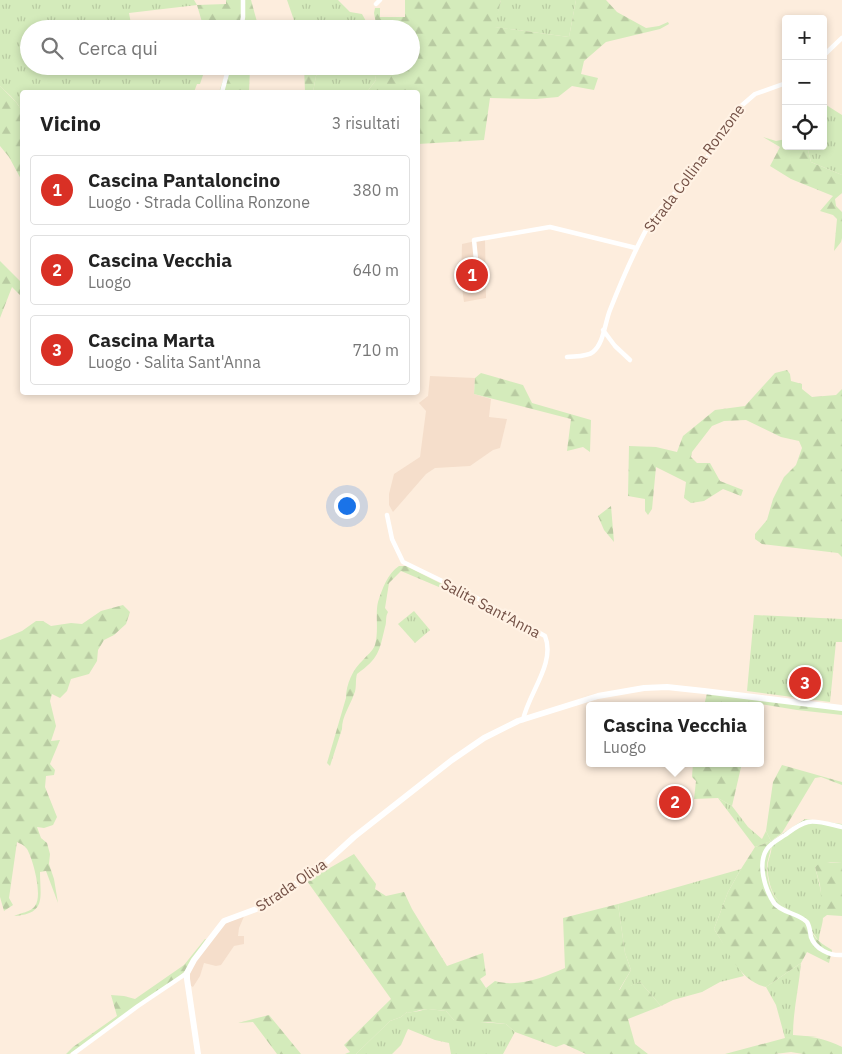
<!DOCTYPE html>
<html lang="it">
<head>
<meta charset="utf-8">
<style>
	:root { --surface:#fff; --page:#f6f6f6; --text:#222; --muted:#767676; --line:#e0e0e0; --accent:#d93025 }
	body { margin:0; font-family:"IBM Plex Sans",sans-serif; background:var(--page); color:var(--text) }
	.controls { position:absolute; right:15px; top:15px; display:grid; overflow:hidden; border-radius:5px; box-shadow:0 2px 8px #0003 }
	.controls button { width:45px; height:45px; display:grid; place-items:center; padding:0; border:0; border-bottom:1px solid var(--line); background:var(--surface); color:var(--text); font:25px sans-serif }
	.you { position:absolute; left:346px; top:505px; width:18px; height:18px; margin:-12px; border:4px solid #fff; border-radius:50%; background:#1a73e8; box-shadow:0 0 0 8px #1a73e833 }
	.badge { display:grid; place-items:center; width:32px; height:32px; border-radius:50%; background:var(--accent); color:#fff; font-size:16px; font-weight:700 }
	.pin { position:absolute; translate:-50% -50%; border:2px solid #fff; box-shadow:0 1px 5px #0006 }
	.popup { position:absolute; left:586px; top:702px; width:178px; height:65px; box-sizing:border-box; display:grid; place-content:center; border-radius:5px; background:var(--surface); filter:drop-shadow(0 1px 4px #0005); font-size:16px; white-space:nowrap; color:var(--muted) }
	.popup b { font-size:19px; color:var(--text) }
	.popup::after { content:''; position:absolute; left:50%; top:100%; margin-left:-10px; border:10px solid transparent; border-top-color:var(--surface) }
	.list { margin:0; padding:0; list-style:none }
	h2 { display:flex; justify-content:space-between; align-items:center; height:65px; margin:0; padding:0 20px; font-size:21px }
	h2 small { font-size:16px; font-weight:400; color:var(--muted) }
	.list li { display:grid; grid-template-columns:32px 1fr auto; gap:15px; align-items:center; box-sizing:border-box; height:70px; margin:0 10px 10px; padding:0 10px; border:1px solid var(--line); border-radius:5px }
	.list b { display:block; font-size:19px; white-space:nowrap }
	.list p { margin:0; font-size:16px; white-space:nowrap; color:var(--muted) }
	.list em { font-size:16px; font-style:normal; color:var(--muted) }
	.icon { flex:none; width:28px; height:28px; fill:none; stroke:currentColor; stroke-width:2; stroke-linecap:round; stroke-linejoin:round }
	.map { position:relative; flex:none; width:842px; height:1054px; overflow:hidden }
	.search { position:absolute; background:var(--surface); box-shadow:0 2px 8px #0003; left:20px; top:20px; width:400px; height:55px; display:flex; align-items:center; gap:12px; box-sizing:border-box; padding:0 18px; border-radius:28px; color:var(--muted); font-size:19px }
	.panel { position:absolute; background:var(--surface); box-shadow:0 2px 8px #0003; left:20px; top:90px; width:400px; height:305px; border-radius:5px }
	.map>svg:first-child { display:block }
	.residential { fill:#f5decb }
	.grass { fill:url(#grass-tufts) }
	.forest { fill:url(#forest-firs) }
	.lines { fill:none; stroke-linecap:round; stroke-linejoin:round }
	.street { stroke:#fff; stroke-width:4.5 }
	.secondary { stroke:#fff; stroke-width:6 }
	.labels { text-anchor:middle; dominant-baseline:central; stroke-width:4.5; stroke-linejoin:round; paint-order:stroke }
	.street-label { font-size:15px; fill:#735045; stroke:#fff2e4 }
</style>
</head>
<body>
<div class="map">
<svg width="842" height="1054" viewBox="0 0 842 1054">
	<defs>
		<pattern id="grass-tufts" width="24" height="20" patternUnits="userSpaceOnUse" patternTransform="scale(1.25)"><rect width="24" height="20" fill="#d4ebbb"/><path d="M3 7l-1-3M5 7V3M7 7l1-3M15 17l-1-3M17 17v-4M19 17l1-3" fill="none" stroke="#b9cba2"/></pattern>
		<pattern id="forest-firs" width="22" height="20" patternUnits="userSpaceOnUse" patternTransform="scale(1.25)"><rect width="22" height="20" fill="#d4ebbb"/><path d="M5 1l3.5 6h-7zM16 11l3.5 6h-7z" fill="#b9cba2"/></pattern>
	</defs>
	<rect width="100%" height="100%" fill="#fdeddd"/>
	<g class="residential">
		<path d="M485,239l1,59 -22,4 -3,-21 1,-37z"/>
		<path d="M430,376l45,2 -1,16 17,5 -2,18 18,2 -7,29 -7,2 -23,16 -35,2 -9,6 -33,38 -4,-7v-11l5,-20 26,-17 6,-46 -7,-8 9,-7z"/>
		<path d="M245,914l-6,14 -1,8h6v8l-10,2 -13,19 -5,1 -12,-3 -4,13 -7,11 -6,-4 7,-23 25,-33z"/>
	</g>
	<g class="grass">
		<path d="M0,0h194l3,5 -68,8 3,16h-103v37h177l-6,18h-3l-3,8h-172v25c0,-13 -13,-22 -22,-31z"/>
		<path d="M287,0h51l12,12 12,2 5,9 -34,6h-36z"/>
		<path d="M501,0h75l-7,37 -75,-10z"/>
		<path d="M329,66h44l3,14 -9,12h-54l3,-16z"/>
		<path d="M823,103l19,12v60l-31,-13 -4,-16h16z"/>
		<path d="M414,611l16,19 -15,13 -17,-19z"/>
		<path d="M754,615l88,4v23h-6l-6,60 -83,-11z"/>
		<path d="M718,798l14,8 16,21 14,12 4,-8 5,10 34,-22 37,5v39l-12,-1 -15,5c4,16 9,33 8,50 0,8 -4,15 -4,24 -5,-6 -9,-14 -15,-19 -20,-18 -31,-17 -36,-47 -3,-15 6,-21 3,-34l-16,6z"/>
		<path d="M741,869l-13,23 -14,37 30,47 -24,6 -18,10 -29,8 -12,6 -21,-24 -21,9 12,-21 -6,-17 -7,-49z"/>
		<path d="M801,963c-2,24 -8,47 -8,72l25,2 -33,1 -9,-33 -10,-18z"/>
		<path d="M428,1009l18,2 8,9 52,4 9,8 -12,22h-52l-2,-11 -14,-3 -27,-11 -7,16 -9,9h-36l34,-33 11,-4 6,-5c8,1 14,-2 21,-3z"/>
	</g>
	<g class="forest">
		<path d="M226,0h25l8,29h-19v-2l-5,2h-31l-7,-24 29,-1z"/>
		<path d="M405,0h96l-6,27 74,10 7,-37h30l11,12 29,16 13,-2 9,-4 1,2 -9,5 -54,13 -22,19 -3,13 17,4 -4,12 -22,-4 -14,11 -22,2 -46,-1 -6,42 -66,4v-52h-51l9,-12 -3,-14h38v-37h-34l-3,-16 1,-5h5v9h25z"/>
		<path d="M228,66h58l-2,3 -34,-1 -1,24h-30z"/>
		<path d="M304,66h25l-13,10 -3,16h-8z"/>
		<path d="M0,86l16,16 6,9v70l-13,-24 -9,-11z"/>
		<path d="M763,137l13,4 10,-2v7h21l4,16 31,13v18l-7,6 1,7 6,6v26l-1,4 -7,9 3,-32 -4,-4 -13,-4 13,-15 -42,-17 -21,-13 10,-19z"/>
		<path d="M0,261l22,22v14l-10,-10 -12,31z"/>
		<path d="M787,370l3,4 1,7 11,3v5l10,8 24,-2 6,-6v168l-4,-4 -76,-9 -7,-5v-5l12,-14 6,-21 11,-22 12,-12 6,-17 -3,-7 -18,-4 -35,-17 -22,1 -12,5 -20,26 -1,5 6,6h13l10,18 23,9 -2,6 -18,-7 -19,12 -13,2 -7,-5 2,-16 -30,-15 -4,42 -4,6 -3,-4v-12l-17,-3 1,-50 27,1 21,5 6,-16 32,-26 30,-4 30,-33z"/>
		<path d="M481,373l42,12 9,18 59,17 -1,32 -7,-5 -16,4 4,-32 -97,-25 1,-16z"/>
		<path d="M611,506l3,36 -10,-12 -6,-14z"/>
		<path d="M399,566h7l70,35h-4l-71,-30 -12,12 -4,25 3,4c-3,5 -1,10 -3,15 -6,25 -6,31 -28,47 -2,6 0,15 -3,20 -4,12 -12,22 -12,35l-12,37 -3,-3 19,-65c0,-14 7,-29 17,-38 5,-6 9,-8 12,-15 4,-14 0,-31 3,-43 4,-13 10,-29 21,-36z"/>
		<path d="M123,605l7,7 -4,12 -12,11 -10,5 -6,10 -1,11 -8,13 -18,5 -4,12 -7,7 -8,-4 -2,7 6,25 -5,15 9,-1 -10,24 5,6 -1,5 -8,1 -1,11 12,30 -4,8 -9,3 -7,-1 4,11 6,5 3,11 -1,10 5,15 4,24 -12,-32 -6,1c0,25 7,42 -26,44 6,-3 17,-4 21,-10 8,-10 -2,-47 -8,-57 -3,-4 -6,-5 -10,-7l-8,56 4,7 -9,6 -4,-14v-257l22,-9 14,-10h7l8,5 20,-3 11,1 19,-13z"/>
		<path d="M707,693l135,16v6l-45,-5 -37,-6 -56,2z"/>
		<path d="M693,763h49l-10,43 -14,-8 -24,1 2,-18 -4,-4z"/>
		<path d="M782,765l60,17v3l-21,-8 -6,1 -33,55 -11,8c1,11 -5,19 -4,30 3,32 17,33 38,51 5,6 8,14 14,19 4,4 9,6 13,9l-3,13 -22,-11 -6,11 -35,24c-27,-6 -38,-37 -52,-58l14,-37 13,-23 14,-22 16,-6 -5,-10 7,-49z"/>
		<path d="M354,854l22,30 -1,5 11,7 18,-4 8,17 35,57 36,-13 3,22 -6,4 6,9 9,-7c24,7 49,-4 70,-13l-2,-50 55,-14 7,49 6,17 -12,20 21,-8 21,24 -33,13 7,25 13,10h-62l-22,-10 -8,3 -41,-15 -9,-8 -18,-2 -24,1 -10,-3 -8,-9c-8,-1 -18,-3 -26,-1 -5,1 -7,3 -13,2l-6,5 -11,4 -34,33h-11l5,-2 -6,-7 47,-46 -84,-118z"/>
		<path d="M821,862l21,1v53l-15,-1 -4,3 -3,-33 -5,-18z"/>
		<path d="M205,939h1l-21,32 -5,5 -100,71 -11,7h-3l7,-7 44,-31 -6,-21 13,1 11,3 49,-34z"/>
		<path d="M269,1015l32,39h-24l-24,-32 -15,1z"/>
		<path d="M801,1036c15,1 27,4 41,11v7h-39l-12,-2 -16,2h-50l60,-16z"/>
	</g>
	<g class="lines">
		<g class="street">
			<path d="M376,4l4,-4"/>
			<path d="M241,29l2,-12v-17"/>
			<path d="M823,56l19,-18"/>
			<path d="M222,92l7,-26"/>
			<path d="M476,260l-2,-20 76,-13 86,21"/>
			<path d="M603,330l12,16 15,14"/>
			<path d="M567,357c8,-1 20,0 26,-5 11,-9 12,-30 17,-42 13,-33 26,-64 44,-94l52,-57 34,-52 15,-13 31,-11"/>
			<path d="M387,515l5,24 11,23 72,35 70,39c11,27 -17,58 -22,84"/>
			<path d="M842,827c-10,-2 -24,-7 -34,-5 -9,2 -16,8 -23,13 -6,4 -14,8 -18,14 -10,15 -2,40 7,54 8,10 24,10 33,19 3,5 3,10 4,15 4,12 19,19 31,18"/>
			<path d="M73,1054l65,-48 49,-33"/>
		</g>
		<path class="secondary" d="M198,1054l-11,-75v-6l7,-13 30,-39 35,-13 61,-40 34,-31 98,-77 32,-22 34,-17 80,-25 46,-8 23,-1 37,4 138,17"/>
	</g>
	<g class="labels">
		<g class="street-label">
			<text transform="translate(694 168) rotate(-53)">Strada Collina Ronzone</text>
			<text transform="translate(491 608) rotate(28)">Salita Sant'Anna</text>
			<text transform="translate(291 885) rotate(-34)">Strada Oliva</text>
		</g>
	</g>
</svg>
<div class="controls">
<button>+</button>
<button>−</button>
<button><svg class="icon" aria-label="locate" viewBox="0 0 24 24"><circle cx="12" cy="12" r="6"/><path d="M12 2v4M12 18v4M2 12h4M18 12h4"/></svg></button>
</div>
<div class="you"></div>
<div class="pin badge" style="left:472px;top:275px">1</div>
<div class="pin badge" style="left:675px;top:802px">2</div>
<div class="popup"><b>Cascina Vecchia</b>Luogo</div>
<div class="pin badge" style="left:805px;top:683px">3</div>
<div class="search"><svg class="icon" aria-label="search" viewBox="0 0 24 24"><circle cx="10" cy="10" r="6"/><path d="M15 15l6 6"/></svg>Cerca qui</div>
<section class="panel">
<h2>Vicino<small>3 risultati</small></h2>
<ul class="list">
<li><span class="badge">1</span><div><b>Cascina Pantaloncino</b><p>Luogo · Strada Collina Ronzone</p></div><em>380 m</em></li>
<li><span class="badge">2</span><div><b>Cascina Vecchia</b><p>Luogo</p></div><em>640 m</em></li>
<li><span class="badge">3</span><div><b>Cascina Marta</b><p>Luogo · Salita Sant'Anna</p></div><em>710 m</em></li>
</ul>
</section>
</div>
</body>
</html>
